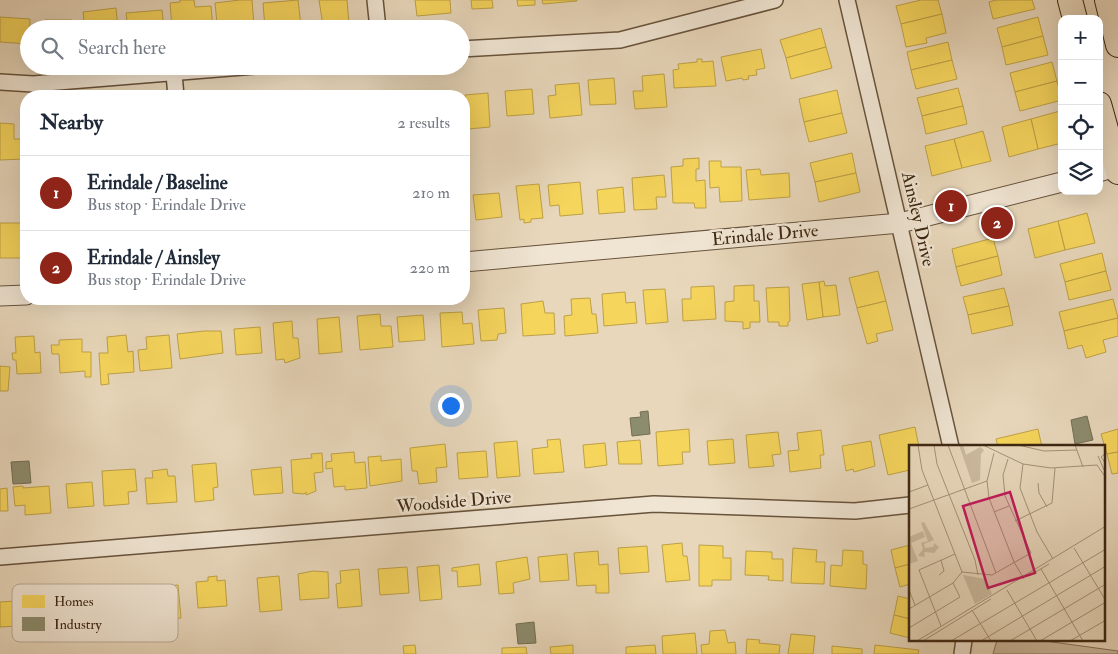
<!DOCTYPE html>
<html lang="en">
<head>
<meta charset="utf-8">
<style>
	:root { --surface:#fff; --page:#f6f6f7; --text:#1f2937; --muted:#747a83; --line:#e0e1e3; --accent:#8f2418 }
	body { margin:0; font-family:"IM FELL Double Pica",serif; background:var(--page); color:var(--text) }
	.controls { position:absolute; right:15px; top:15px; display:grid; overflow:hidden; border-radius:10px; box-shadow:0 5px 20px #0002 }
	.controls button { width:45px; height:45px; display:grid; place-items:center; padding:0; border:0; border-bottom:1px solid var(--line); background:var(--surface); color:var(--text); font:25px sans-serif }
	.you { position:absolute; left:450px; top:405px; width:18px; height:18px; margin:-12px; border:4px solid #fff; border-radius:50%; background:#1a73e8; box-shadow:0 0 0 8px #1a73e833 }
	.badge { display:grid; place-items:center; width:32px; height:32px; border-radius:50%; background:var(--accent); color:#fff; font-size:16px; font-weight:700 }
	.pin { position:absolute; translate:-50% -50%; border:2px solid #fff; box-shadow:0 1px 5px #0006 }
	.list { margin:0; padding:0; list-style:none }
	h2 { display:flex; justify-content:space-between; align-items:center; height:65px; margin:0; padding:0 20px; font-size:21px }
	h2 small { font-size:16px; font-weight:400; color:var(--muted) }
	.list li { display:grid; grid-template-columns:32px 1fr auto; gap:15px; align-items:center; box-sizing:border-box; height:75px; padding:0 20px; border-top:1px solid var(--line) }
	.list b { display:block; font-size:19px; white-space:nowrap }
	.list p { margin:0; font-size:16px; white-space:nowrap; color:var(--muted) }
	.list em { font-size:16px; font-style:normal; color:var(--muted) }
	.icon { flex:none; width:28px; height:28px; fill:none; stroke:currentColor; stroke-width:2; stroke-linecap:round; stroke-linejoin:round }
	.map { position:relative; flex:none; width:1118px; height:654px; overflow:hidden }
	.search { position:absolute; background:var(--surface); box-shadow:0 5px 20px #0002; left:20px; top:20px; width:450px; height:55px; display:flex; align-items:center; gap:12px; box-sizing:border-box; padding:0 18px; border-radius:28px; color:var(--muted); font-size:19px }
	.panel { position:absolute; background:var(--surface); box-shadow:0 5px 20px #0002; left:20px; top:90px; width:450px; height:215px; border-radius:20px }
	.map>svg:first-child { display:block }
	.green { fill:#cbb99e; stroke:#847058 }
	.homes { fill:#f6d55c; stroke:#bea146 }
	.industry { fill:#8c8c6e; stroke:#746e52 }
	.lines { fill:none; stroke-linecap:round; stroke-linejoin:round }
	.minor-casing { stroke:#68533c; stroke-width:18 }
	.tertiary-casing { stroke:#68533c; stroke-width:21 }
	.primary-casing { stroke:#3d2712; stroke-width:26 }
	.minor { stroke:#f0e5d3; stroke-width:15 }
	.tertiary { stroke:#f0e5d3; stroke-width:19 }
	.primary { stroke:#e8d7bb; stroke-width:24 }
	.labels { text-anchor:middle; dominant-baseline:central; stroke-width:5; stroke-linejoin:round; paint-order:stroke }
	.street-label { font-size:18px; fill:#3d2712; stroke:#f0e5d3 }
	.inset-road { fill:none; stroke:#a49177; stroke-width:1 }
	.view { fill:#c2185b; fill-opacity:0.15; stroke:#c2185b; stroke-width:2.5 }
	.inset-edge { fill:none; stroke:#3d2712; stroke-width:2.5 }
	.key { fill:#f0e5d3; stroke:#baac99; stroke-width:1 }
	.key-label { font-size:14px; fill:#3d2712 }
</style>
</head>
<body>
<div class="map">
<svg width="1118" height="654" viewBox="0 0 1118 654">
	<rect width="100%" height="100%" fill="#e8d7bb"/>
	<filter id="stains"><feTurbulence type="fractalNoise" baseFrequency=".004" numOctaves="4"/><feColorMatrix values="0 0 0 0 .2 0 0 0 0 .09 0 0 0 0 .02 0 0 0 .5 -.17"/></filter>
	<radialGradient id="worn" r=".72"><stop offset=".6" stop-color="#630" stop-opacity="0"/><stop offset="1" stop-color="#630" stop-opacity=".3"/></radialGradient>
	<path class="green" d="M997,640h41l80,11v3h-125z"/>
	<g class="homes">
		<path d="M180,0h14l1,7 16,-1 2,23h-41l-2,-26 10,-1z"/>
		<path d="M240,0h12l2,26 -25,2 -1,-6 -11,1 -2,-20z"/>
		<path d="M298,0l3,26 -36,2 -2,-25z"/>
		<path d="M319,0h28l2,24 -26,2z"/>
		<path d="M415,0h35l1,13 -34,3z"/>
		<path d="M471,0h21l1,8 -21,1z"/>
		<path d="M517,0h18v5l-17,1z"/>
		<path d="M542,0h35v1l-34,3z"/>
		<path d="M921,0h17l4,14 -41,10 -5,-18z"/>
		<path d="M996,0h36l3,9 -42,10 -4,-17z"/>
		<path d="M116,8l2,21h-33l-2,-17z"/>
		<path d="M162,10l2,19h-36l-2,-16z"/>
		<path d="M942,14l4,19 -20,5 1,5 -21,4 -5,-23z"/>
		<path d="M0,17l30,2 -1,25 -29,-2z"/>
		<path d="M1038,17l5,19 -41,11 -5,-19z"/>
		<path d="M45,20h27v9h-35v-5h8z"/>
		<path d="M821,28l5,19 -40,11 -6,-18z"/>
		<path d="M1043,36l5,19 -42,10 -4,-18z"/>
		<path d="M948,42l4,18 -41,10 -4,-18z"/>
		<path d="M826,47l6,21 -41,11 -5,-21z"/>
		<path d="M761,49l4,19 -9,2 1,5 -9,1 1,3 -6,1 -1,-2 -16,3 -5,-24z"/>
		<path d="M697,59h5v3l11,-1 3,25 -42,2 -1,-18 6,-1 -1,-5 19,-2z"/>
		<path d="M952,60l5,19 -41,10 -5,-19z"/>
		<path d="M1052,62l5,19 -42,11 -5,-19z"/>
		<path d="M664,74l3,33 -32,2 -2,-18h10l-1,-15z"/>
		<path d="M614,78l2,26 -26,1 -2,-25z"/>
		<path d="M1057,81l5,19 -42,11 -5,-19z"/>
		<path d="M579,83l3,32 -32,3 -2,-22 8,-1 -1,-10z"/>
		<path d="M958,88l5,18 -41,10 -5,-18z"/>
		<path d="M532,89l2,25 -27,2 -2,-25z"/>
		<path d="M837,90l5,23 -38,9 -5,-23z"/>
		<path d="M488,93l2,34 -22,2 -3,-34z"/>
		<path d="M963,106l4,18 -41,10 -4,-18z"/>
		<path d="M1060,111l2,32 -24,6 -7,-30z"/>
		<path d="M842,113l5,20 -38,9 -5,-20z"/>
		<path d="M1031,119l7,30 -29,8 -7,-30z"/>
		<path d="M0,123l14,1v15h11l-1,20 -24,1z"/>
		<path d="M983,131l8,30 -29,7 -8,-29z"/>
		<path d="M954,139l8,29 -30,8 -7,-30z"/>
		<path d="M852,153l4,20 -41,9 -5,-19z"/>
		<path d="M699,158v11h-3v12l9,-1 1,28h-11l-1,-5h-21l-2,-36 12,-1v-7z"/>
		<path d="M709,161h12v6h20l1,34 -22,1 -1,-15 -9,1z"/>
		<path d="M760,169l1,6 28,-2 1,24 -41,3 -3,-30z"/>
		<path d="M856,173l4,19 -41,10 -4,-20z"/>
		<path d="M664,175l2,22h-10l1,12 -23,1 -2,-32z"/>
		<path d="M580,182l3,32 -23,2 -1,-11 -9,1 -2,-21z"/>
		<path d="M539,184l4,34 -12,1v3l-7,1v-4l-4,1 -4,-34z"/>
		<path d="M623,187l2,25 -26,2 -2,-24z"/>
		<path d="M499,193l3,24 -26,3 -3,-25z"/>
		<path d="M1087,213l8,30 -30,7 -7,-29z"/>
		<path d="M1058,221l7,29 -30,8 -7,-29z"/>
		<path d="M0,223h26v23h-4v12h-22z"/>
		<path d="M993,238l5,18 -42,11 -4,-18z"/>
		<path d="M1102,253l4,18 -41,11 -5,-18z"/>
		<path d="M998,256l4,19 -41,11 -5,-19z"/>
		<path d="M878,271l8,30 -29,7 -8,-30z"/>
		<path d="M1106,271l5,19 -42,10 -4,-18z"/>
		<path d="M824,281l1,5 11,-1 4,30 -17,2 -4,-35z"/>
		<path d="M819,282l4,35 -16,3 -5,-36z"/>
		<path d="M754,285v16h5l1,21h-10v6l-7,1v-7l-18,-1v-19l9,-1v-15z"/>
		<path d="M714,286l2,33 -33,2 -1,-22h9v-12z"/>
		<path d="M789,287l1,34 -2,1v4h-9v-4h-11l-2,-34z"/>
		<path d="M1004,288l5,18 -41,9 -5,-18z"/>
		<path d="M665,289l3,33 -22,2 -3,-34z"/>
		<path d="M625,292l1,11 9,-1 2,21 -33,3 -2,-32z"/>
		<path d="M590,298l2,16h4l2,19 -33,3 -1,-20 8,-1 -1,-16z"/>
		<path d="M1113,299l5,19 -54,13 -5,-19z"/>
		<path d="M543,301l2,12h9l1,21 -32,2 -2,-32z"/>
		<path d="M886,301l7,29 -17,4 2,7 -11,3 -10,-36z"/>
		<path d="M1009,306l4,19 -41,9 -4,-19z"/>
		<path d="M504,308l2,25 -8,1 -1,6 -16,1 -3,-31z"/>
		<path d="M462,312l1,12 9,-1 2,21 -32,3 -2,-34z"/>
		<path d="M380,314l1,12h10l2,21 -33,3 -3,-34z"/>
		<path d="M423,315l2,25 -26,2 -2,-25z"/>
		<path d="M339,317l3,35 -23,2 -2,-35z"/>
		<path d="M1118,318v18l-15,4 3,12 -20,6 -4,-13 -14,4 -4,-18z"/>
		<path d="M292,321l1,17h5l2,20 -15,5 -1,-4 -8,1 -3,-37z"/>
		<path d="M260,327l2,26 -26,2 -2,-26z"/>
		<path d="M204,331h17l2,22 -43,6 -3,-25z"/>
		<path d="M126,335l2,17 5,-1 1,21 -26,2 1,10 -8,1 -2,-32h9l-1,-16z"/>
		<path d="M169,335l3,33 -32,3 -2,-21 9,-1 -1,-12z"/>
		<path d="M34,336l1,17 5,-1 1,21 -24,1 -1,-14h-3l-1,-7h4l-1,-16z"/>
		<path d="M82,339v13h9v25h-6v-6l-25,2 -1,-19h-7l-1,-9h8v-5z"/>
		<path d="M0,366l10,1 -2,24h-8z"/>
		<path d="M915,427l4,20h-9v23l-22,5 -9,-40z"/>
		<path d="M689,429l1,23h-8l1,12 -25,2 -2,-34z"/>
		<path d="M1038,429l4,18h-44l-2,-8z"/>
		<path d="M1118,429v23l-11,2 -6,-20z"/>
		<path d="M821,430l3,25h-4l1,13 -31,4 -2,-21 11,-1 -2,-17z"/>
		<path d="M778,432l3,22 -9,1 2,11 -25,2 -3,-33z"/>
		<path d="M560,439l4,33 -30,2 -2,-25 16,-2 -1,-7z"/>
		<path d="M733,439l2,24 -26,2 -2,-24z"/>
		<path d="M640,440l2,24h-23l-2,-22z"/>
		<path d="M517,441l3,35 -23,2 -3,-35z"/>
		<path d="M871,441l4,25 -21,6 -1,-3 -7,2 -4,-25z"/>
		<path d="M605,443l2,22 -22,3 -2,-23z"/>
		<path d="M445,444l2,23 -11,1 1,14 -18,2 -2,-13h-5l-2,-23z"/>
		<path d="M486,451l2,26 -29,2 -2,-26z"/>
		<path d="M354,452l1,11 10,-1 2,26 -22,2v-4l-11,1 -2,-19 -6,1v-7l6,-1 -1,-7z"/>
		<path d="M1118,452v21l-6,1 -5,-20z"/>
		<path d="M322,453l1,19 -9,1 2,18 -10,4v-3l-2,2 -11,-1 -2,-33 21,-2 -1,-4z"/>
		<path d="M381,456v5l20,-2 1,22 -32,5 -2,-29z"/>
		<path d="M216,463l2,24 -5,1 1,12 -19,2 -3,-37z"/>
		<path d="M281,467l2,26 -29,2 -3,-25z"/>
		<path d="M135,469l2,22 -9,1 1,12 -25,2 -2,-35z"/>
		<path d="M167,469l1,7h7l2,26 -30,2 -2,-26h8l-1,-7z"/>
		<path d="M92,482l2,24 -26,2 -2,-24z"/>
		<path d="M23,486v2l26,-2 2,27 -26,2v-10l-10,1 -2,-19z"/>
		<path d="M7,488l1,23h-8v-22z"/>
		<path d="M682,543l1,13h4l3,24 -24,2 -4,-37z"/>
		<path d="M699,545l24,1v12h8v22h-19v6h-13z"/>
		<path d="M910,545v19l-15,4 -4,-18z"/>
		<path d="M647,546l2,26 -29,2 -2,-26z"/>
		<path d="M793,548l24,2 -1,12h9l-1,22 -33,-1z"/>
		<path d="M843,550l20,1v13l4,1 -1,24 -36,-3 1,-21 11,1z"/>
		<path d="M598,551l1,14 9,-1 1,29h-13v-8l-19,1 -3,-33z"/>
		<path d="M746,551l26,1v7h11v22l-15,-1 1,-4 -24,-1z"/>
		<path d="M567,554l2,26 -29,2 -2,-25z"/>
		<path d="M527,557l3,22 -17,4 1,10 -15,1 -3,-32z"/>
		<path d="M479,564l2,21 -23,2 -1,-16h-5v-3z"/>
		<path d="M910,564v20l-10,3 -5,-19z"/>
		<path d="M439,565l3,34 -22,2 -3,-34z"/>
		<path d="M407,567l2,26 -29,2 -2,-26z"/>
		<path d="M359,569l3,37 -24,2 -2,-24 5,-1 -1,-12z"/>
		<path d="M313,571l15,1 1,26 -29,2 -2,-26z"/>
		<path d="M217,576v5l8,-1 2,26 -29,2 -2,-26 12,-1v-4z"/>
		<path d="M279,576l3,34 -22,2 -3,-34z"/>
		<path d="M178,585l3,33 -23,2 -3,-33z"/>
		<path d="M898,596l12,3v20l-16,-4z"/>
		<path d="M15,601l3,25 -18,1v-25z"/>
		<path d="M894,615l16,4v19l-20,-5z"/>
		<path d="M725,630l3,13 7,-1 1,12h-34l-1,-9 8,-1 1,-13z"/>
		<path d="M695,633l2,21h-34l-1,-18z"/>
		<path d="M791,634l24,2 -2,18h-25z"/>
		<path d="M747,639l13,1 -1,3 21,2 -1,9h-33z"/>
		<path d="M415,645l1,9h-12l-1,-8z"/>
		<path d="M573,645v9h-22l-1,-7z"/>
		<path d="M655,645l1,9h-30v-7z"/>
		<path d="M875,645l44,5 -1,4h-44z"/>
		<path d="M832,646l30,3v5h-30z"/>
		<path d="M526,647l1,7h-25v-6z"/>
	</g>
	<g class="industry">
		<path d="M648,411l2,23 -18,2 -2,-18 11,-1 -1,-5z"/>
		<path d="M1087,416l6,24 -18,4 -4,-24z"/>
		<path d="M29,461l2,22 -18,1 -2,-22z"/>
		<path d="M534,622l2,21 -18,1 -2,-20z"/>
	</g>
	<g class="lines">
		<g class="minor-casing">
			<g id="minor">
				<path d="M375,0l3,29"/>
				<path d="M847,0l104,447"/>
				<path d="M461,49l159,-9 155,-40"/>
				<path d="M174,74l2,22"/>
				<path d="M0,82l33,2 222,-18"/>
				<path d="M0,557l654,-53 201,7 55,-6"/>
				<path d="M962,654l2,-14"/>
			</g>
		</g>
		<g class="tertiary-casing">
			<g id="tertiary">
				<path d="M1099,172l19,-6"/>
				<path d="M464,262l436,-39 162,-41"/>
				<path d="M0,296l26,-1"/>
			</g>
		</g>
		<g class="primary-casing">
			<g id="primary">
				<path d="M1070,0l5,19"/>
				<path d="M1107,0l11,45"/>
				<path d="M1099,104l19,68"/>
			</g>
		</g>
		<use href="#minor" class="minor"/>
		<use href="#tertiary" class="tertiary"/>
		<use href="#primary" class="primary"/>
	</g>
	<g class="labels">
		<g class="street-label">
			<text transform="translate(918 219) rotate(77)">Ainsley Drive</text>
			<text transform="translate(765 235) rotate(-5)">Erindale Drive</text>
			<text transform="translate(454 502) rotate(-5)">Woodside Drive</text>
		</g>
	</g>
	<g transform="translate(909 445)">
		<rect width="196" height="196" fill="#e8d7bb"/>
		<path d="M50,0h4l3,10 14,-8 4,3 -3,4 -1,26 -8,3zM15,77l10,18 -10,4 1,4 8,-1 1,-4 5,4 -5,6 -10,-1 1,5 -7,-1 5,-7 -2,-6 7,-2 -7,-18zM14,86l2,6 -14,6 7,18 -9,3v-27zM54,130l23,4 6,15 -17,10z" fill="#cbb99e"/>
		<path class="inset-road" d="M9,0l4,25 40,102M25,0l3,19 38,96 3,15M39,0l48,128M74,0l40,19 28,4 46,-3 9,13M109,0l26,6 33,-1M166,0l8,22M85,8l-7,28 2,17 25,64 10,17M197,8l-5,4 5,7M189,11l6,14M114,19l-3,24 17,44 16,27M129,38l1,10 8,14M0,47l19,-7M0,64l78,-28M85,67l15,-6M106,76l37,-18 3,-35M165,103l32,53M132,124l42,72M53,127l30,3 39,-22 -26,-57 -2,-21 5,-16M30,130l5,-4 -3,-11M120,131l20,-12M0,145l6,15M98,145l30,51M0,164l44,-26 9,-11M63,165l19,31M32,181l-22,-56 36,-16M0,183l51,-31 -7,-14M8,196l189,-115M14,196l68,-42M42,196l155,-92M72,196l125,-75M101,196l96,-57M131,196l66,-39M161,196l36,-21"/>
		<path class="view" d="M101,47l25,81 -47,15 -25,-82z"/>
		<rect width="196" height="196" class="inset-edge"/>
	</g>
	<rect x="12" y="584" width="166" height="58" rx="8" class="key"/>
	<rect x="22" y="595" width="23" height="13" fill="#f6d55c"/>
	<rect x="22" y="617" width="23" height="14" fill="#8c8c6e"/>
	<g class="key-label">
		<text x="54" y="606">Homes</text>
		<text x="54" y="629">Industry</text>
	</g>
	<rect width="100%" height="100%" filter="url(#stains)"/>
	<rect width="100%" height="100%" fill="url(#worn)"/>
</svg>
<div class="controls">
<button>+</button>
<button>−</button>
<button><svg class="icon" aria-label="locate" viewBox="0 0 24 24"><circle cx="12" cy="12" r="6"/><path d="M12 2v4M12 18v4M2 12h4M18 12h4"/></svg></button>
<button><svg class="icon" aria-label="layers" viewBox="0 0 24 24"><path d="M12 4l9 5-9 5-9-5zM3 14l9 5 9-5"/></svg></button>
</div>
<div class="you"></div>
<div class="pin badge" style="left:951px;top:206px">1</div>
<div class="pin badge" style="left:997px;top:223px">2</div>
<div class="search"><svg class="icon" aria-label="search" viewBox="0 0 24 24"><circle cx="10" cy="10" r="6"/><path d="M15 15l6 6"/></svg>Search here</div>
<section class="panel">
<h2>Nearby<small>2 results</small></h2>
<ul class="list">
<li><span class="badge">1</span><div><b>Erindale / Baseline</b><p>Bus stop · Erindale Drive</p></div><em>210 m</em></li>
<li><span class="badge">2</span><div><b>Erindale / Ainsley</b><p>Bus stop · Erindale Drive</p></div><em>220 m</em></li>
</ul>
</section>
</div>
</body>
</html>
